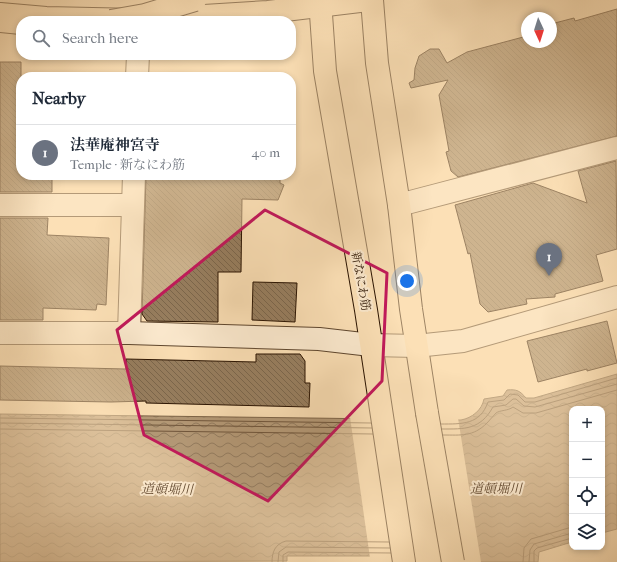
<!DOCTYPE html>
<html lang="en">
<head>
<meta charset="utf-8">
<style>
	:root { --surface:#fff; --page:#f6f6f7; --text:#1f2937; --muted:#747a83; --line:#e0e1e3; --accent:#8f2418 }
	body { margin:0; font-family:"IM FELL French Canon","Noto Serif JP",serif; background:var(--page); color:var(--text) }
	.controls { position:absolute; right:12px; bottom:12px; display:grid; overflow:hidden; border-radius:8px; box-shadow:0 2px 6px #0003 }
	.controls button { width:36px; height:36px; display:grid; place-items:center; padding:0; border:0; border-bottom:1px solid var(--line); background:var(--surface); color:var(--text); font:20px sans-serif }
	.compass { position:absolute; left:521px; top:12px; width:36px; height:36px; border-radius:50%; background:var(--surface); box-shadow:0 2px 6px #0003; rotate:176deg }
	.you { position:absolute; left:407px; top:281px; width:14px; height:14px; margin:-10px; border:3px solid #fff; border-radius:50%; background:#1a73e8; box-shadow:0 0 0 6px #1a73e833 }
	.badge { display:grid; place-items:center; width:26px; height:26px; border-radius:50%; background:var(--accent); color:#fff; font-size:13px; font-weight:700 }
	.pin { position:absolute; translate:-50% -33px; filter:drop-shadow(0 1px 2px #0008) }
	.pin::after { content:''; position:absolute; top:21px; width:14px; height:12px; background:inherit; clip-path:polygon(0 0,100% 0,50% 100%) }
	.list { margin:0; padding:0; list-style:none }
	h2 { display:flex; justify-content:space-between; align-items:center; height:52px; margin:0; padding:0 16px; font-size:17px }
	h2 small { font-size:13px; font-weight:400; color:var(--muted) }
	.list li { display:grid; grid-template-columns:26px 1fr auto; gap:12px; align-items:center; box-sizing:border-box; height:56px; padding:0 16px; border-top:1px solid var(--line) }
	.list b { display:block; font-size:15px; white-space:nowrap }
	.list p { margin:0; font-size:13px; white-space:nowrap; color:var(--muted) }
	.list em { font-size:13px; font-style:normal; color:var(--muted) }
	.icon { flex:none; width:22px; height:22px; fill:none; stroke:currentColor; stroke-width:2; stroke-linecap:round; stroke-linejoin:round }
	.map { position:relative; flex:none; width:617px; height:562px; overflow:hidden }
	.search { position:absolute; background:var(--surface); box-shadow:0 2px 6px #0003; left:16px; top:16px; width:280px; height:44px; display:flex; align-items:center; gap:10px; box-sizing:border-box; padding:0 14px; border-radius:16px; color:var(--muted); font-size:15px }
	.panel { position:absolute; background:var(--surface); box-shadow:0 2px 6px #0003; left:16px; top:72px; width:280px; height:108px; border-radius:16px }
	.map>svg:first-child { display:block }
	.water { fill:url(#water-waves); stroke:#7d6448 }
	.pier { fill:#fce0b6 }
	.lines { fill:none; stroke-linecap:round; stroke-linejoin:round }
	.shore { stroke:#70563c; stroke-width:1 }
	.building { fill:url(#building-back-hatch); stroke:#2a1300 }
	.minor-casing { stroke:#5e462e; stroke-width:24 }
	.tertiary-casing { stroke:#5e462e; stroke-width:24 }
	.primary-casing { stroke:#2a1300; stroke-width:24 }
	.motorway-casing { stroke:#2a1300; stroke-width:24 }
	.minor { stroke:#fdebd0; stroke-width:22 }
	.tertiary { stroke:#fdebd0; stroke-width:22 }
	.primary { stroke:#fce0b6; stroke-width:22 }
	.motorway { stroke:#fce0b6; stroke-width:22 }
	.primary-bridge-casing { stroke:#2a1300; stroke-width:24; stroke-linecap:butt }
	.motorway-bridge-casing { stroke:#2a1300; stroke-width:24; stroke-linecap:butt }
	.primary-bridge { stroke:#fce0b6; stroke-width:22 }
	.motorway-bridge { stroke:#fce0b6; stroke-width:22 }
	.marked { fill:none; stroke:#c2185b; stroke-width:3; stroke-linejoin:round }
	.labels { text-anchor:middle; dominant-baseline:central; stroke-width:4; stroke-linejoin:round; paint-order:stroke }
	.street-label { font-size:12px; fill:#2a1300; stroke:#fdebd0 }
	.water-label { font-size:13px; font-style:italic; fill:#624930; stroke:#fdebd0 }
</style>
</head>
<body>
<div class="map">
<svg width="617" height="562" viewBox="0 0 617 562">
	<defs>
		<pattern id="water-waves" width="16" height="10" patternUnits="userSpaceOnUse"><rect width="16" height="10" fill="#b59a78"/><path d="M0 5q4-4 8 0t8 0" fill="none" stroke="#937c60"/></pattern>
		<pattern id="building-back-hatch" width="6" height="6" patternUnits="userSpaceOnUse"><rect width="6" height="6" fill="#977e5f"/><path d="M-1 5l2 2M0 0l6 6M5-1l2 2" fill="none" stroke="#7b664c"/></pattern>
	</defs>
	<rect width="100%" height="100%" fill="#fce0b6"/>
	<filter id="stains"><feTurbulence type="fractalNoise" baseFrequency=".005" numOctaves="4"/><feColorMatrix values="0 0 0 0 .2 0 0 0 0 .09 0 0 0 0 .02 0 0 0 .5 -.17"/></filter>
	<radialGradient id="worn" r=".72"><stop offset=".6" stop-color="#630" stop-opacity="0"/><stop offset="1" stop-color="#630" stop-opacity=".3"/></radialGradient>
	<path class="water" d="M617,374v155l-15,4v-124h-30v133l-33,10 -1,10h-79l-83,-6h-89v5l-287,1v-148l461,6c11,-2 21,-10 23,-21l19,-3 4,-6c10,-1 13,1 19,8h8z"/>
	<path class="pier" d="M350,417l108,1 23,144h-49l-62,-4z"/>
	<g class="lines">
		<g class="shore">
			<path d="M0,418l371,5"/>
			<path d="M0,423l372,5"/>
			<path d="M441,424c21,0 39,1 47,-22l16,-2 6,-6 8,1 7,7h10l82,-24"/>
			<path d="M0,429l373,5"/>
			<path d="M442,429c23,0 38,1 51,-22l13,-2 7,-6h3l8,7 11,1 82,-23"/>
			<path d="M443,435c18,0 30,2 44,-12 3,-3 6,-7 9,-10 4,-3 12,-2 17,-6l10,6h13l81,-23"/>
			<path d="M272,562c0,-10 3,-18 14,-21l103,1"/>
			<path d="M278,562l1,-10 7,-5 104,1"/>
			<path d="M283,562v-7l5,-3 103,1"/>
			<path d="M523,562l1,-14 7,-9 41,-12"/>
			<path d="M529,562l1,-12 4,-6 38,-11"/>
			<path d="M534,562v-11l3,-3 35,-10"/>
		</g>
	</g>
	<g class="building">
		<path d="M617,9v127l-159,41 -7,-6 -5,-19 3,-1 -10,-56 9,-15 -37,8 -2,-5 5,-3 1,-12 4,-12 11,-7h9l8,14 20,-11 60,-16v6h24v-18l23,-6 1,3z"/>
		<path d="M0,62h21v113h31v17h-52z"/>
		<path d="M616,161l1,88 -21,6 7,26 -48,13v3l-29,2 1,5 -39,8 -8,-8 -10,-51 -2,1 -13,-49 78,-22 54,20 -9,-32z"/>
		<path d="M146,175h134v8l4,2 -6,15 -36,-1 -1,73h-23v50l-71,-1 -5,-7z"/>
		<path d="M0,218h48l-1,17 62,3 -3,67 -9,-1 -1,6 -53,-2v12h-43z"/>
		<path d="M253,282l44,1 -2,39 -43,-2z"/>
		<path d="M607,321l10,42 -30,8v-2l-49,13 -11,-41z"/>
		<path d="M256,354h44l5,7v22h5l-1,24 -163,-4v-2l-35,1 -111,-2v-34l126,3v-10l130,3z"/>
	</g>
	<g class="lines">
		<g class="minor-casing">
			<g id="minor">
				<path d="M0,205h132"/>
				<path d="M399,205l218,-57"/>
			</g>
		</g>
		<g class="tertiary-casing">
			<g id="tertiary">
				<path d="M137,77l1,-22"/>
				<path d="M0,333h129l190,6 52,6 45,1 47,-5 154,-44"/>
				<path d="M129,333l5,-158"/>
			</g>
		</g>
		<g class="primary-casing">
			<g id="primary">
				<path d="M320,0l5,71 41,239 38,252"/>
				<path d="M372,0l5,63 22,142 12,104 16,104"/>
				<path d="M0,14l46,4 93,2 129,-8 100,-12"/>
			</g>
		</g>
		<g class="motorway-casing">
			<path id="motorway" d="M0,21l21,2"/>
		</g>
		<use href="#minor" class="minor"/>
		<use href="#tertiary" class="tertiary"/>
		<use href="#primary" class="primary"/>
		<use href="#motorway" class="motorway"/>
		<g class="primary-bridge-casing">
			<path id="primary-bridge" d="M427,413l26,149"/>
		</g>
		<g class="motorway-bridge-casing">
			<path id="motorway-bridge" d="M111,21l34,-6 50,-15"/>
		</g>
		<use href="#primary-bridge" class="primary-bridge"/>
		<use href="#motorway-bridge" class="motorway-bridge"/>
	</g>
	<path d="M0 0H617V562H0ZM265,210l122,63 -5,108 -114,120 -124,-66 -27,-105z" fill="#fce0b6" fill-opacity=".55" fill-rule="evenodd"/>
	<path class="marked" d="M265,210l122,63 -5,108 -114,120 -124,-66 -27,-105z"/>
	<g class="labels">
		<g class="street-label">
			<text transform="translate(361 281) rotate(80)">新なにわ筋</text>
		</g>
		<g class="water-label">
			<text x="496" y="488">道頓堀川</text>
			<text transform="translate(167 489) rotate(1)">道頓堀川</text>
		</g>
	</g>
	<rect width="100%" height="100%" filter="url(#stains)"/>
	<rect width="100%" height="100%" fill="url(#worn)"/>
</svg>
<div class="controls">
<button>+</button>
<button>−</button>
<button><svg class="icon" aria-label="locate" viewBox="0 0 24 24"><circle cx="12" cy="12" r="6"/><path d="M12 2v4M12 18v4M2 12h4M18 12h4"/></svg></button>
<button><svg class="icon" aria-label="layers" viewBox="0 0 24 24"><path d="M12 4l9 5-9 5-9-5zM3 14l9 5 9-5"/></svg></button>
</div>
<svg class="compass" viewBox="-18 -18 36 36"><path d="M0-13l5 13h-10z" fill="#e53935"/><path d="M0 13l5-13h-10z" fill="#747a83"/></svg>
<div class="you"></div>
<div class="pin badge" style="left:549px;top:276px;background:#6b7280">1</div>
<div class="search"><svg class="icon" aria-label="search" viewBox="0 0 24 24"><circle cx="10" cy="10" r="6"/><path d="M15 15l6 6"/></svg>Search here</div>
<section class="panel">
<h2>Nearby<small></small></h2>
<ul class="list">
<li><span class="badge" style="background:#6b7280">1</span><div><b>法華庵神宮寺</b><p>Temple · 新なにわ筋</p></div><em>40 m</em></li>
</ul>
</section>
</div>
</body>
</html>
